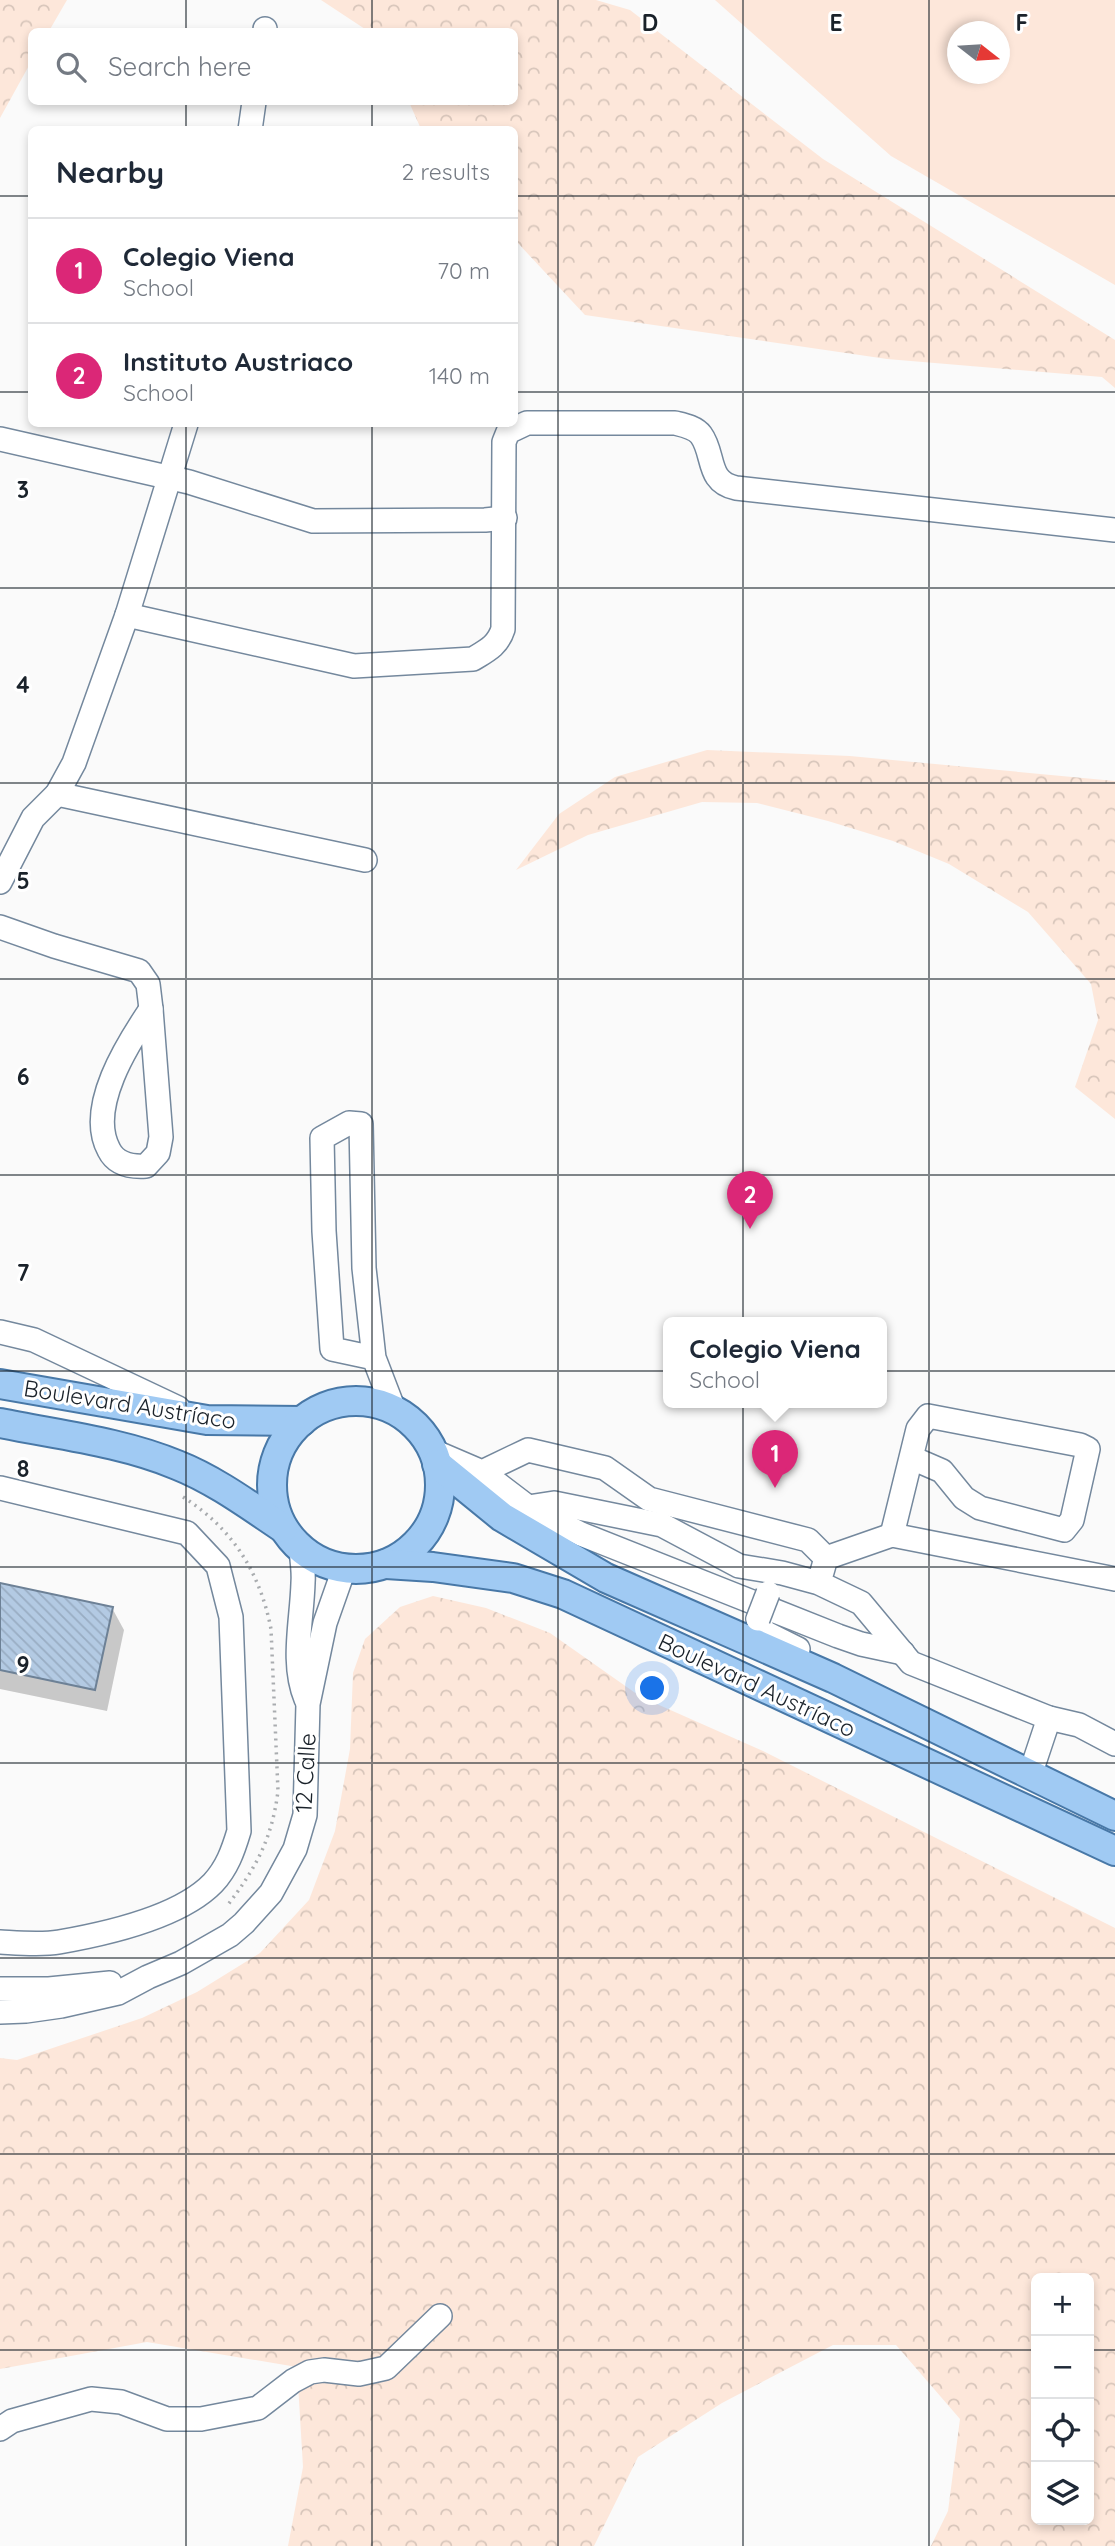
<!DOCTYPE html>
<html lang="en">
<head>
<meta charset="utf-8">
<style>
	:root { --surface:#fff; --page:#f6f6f7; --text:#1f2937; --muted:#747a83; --line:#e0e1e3; --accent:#db2777 }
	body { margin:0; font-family:Quicksand,sans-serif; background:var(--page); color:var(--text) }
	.controls { position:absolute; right:21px; bottom:21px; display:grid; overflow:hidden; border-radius:10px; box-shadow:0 4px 10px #0003 }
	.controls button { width:63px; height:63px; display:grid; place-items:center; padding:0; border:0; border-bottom:2px solid var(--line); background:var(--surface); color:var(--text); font:35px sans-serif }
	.compass { position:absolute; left:947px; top:21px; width:63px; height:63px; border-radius:50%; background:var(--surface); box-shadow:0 4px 10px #0003; rotate:107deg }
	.you { position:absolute; left:653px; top:1689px; width:24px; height:24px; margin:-18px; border:5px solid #fff; border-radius:50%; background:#1a73e8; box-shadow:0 0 0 10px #1a73e833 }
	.badge { display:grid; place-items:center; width:46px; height:46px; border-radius:50%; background:var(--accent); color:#fff; font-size:23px; font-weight:700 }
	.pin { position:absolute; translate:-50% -58px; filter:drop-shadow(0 2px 4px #0008) }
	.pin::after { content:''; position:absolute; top:37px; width:24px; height:21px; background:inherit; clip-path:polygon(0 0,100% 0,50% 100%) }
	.popup { position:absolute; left:663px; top:1317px; width:224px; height:91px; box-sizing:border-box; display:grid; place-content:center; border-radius:10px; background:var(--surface); filter:drop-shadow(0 2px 5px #0005); font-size:23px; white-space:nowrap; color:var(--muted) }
	.popup b { font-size:26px; color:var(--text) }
	.popup::after { content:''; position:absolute; left:50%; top:100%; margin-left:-14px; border:14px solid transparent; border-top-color:var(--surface) }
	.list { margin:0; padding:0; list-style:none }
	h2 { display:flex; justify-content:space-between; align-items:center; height:91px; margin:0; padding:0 28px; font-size:30px }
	h2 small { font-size:23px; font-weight:400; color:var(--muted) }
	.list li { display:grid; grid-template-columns:46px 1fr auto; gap:21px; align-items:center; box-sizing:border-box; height:105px; padding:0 28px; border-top:2px solid var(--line) }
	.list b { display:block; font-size:26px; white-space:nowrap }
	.list p { margin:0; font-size:23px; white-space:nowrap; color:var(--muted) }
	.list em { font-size:23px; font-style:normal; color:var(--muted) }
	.icon { flex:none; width:38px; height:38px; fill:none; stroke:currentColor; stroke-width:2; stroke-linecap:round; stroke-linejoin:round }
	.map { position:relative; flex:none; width:1115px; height:2546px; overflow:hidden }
	.search { position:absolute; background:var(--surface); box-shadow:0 4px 10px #0003; left:28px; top:28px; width:490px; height:77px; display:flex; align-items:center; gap:18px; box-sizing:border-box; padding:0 24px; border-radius:10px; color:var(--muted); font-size:26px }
	.panel { position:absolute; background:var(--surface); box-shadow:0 4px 10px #0003; left:28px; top:126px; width:490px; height:301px; border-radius:10px }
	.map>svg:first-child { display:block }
	.forest { fill:url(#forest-crowns); fill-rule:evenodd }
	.park { fill:#fde7da; fill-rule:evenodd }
	.shadow { fill:#0003 }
	.building { fill:url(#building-back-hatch); stroke:#6d8196; stroke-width:2 }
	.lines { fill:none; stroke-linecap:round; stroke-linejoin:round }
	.minor-casing { stroke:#74889d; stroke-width:26 }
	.major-casing { stroke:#4878a7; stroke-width:32 }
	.path { stroke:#a9acaf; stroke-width:3.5; stroke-dasharray:2 5; stroke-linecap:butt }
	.minor { stroke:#fff; stroke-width:23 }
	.major { stroke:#a0caf3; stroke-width:28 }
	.minor-bridge-casing { stroke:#74889d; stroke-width:26; stroke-linecap:butt }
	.minor-bridge { stroke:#fff; stroke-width:23 }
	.grid { fill:none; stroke:#1a222a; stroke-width:2; stroke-opacity:0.55 }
	.labels { text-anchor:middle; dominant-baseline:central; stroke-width:6; stroke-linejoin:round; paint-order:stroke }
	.street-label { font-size:23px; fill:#1a222a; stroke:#fff }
	.grid-label { font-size:23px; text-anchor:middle; font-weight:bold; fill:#1a222a; stroke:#fff; stroke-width:6; stroke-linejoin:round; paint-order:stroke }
</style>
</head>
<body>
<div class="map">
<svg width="1115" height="2546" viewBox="0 0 1115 2546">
	<defs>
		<pattern id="forest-crowns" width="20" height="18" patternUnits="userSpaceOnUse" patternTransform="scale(1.75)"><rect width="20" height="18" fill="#fde7da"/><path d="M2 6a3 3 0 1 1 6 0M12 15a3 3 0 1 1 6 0" fill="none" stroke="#d8c6bb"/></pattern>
		<pattern id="building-back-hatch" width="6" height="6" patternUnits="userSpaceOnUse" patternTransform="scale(1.75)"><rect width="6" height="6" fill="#b3cae3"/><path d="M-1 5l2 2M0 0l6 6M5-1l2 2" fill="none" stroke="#99adc3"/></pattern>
	</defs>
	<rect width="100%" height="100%" fill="#fafafa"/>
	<g class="forest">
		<path d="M0,0h67l-18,31 -17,1 -1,30 -31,56z"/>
		<path d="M321,0h275l34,10 193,149 292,181v48l-13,-11 -215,-18 -302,-44 -70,-75 -1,-110 -93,-1 -12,-27h105v-70l-146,-1z"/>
		<path d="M707,750l143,6 265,25v338l-40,-32 23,-67 -7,-36 -63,-72 -79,-48 -56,-23 -65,-20 -71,-18 -55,-1 -114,33 -72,35 43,-56 56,-37z"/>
		<path d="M433,1596l53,12 64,25 91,64 122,54 352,177v618h-184l17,-35 12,-92 -64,-74h-63l-111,58 -84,54 -44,89h-306l15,-79 -6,-100 -150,-25 -147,27v-311l17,2 125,-42 55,-26 63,-39 49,-53 26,-69 15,-82 3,-76 12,-34 35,-32zM1036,2278h53v242h-53z"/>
	</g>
	<path class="park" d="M715,0h400v285l-224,-129zM958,32h42v42h-42z"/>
	<path class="shadow" d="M0,1585l112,23 12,22 -17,81 -107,-22z"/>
	<path class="building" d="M0,1583l113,24 -18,83 -95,-20z"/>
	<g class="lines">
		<g class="minor-casing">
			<g id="minor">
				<path d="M265,32v-3"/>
				<path d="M250,130l4,-28"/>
				<path d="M0,439l189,43 124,39 172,-1 20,-2"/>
				<path d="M127,615l227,51 119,-7c15,-9 25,-14 30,-30l1,-187 4,-10 19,-9h148c8,2 20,4 26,12 14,19 5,47 35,53l379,42"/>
				<path d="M57,794l308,66"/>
				<path d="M0,882l33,-64 24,-24 17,-31 53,-148 59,-191"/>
				<path d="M0,927l54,19 85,25 9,13 3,25"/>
				<path d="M151,1009l10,128 -3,16 -12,13c-15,1 -30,-2 -37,-16 -23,-42 19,-107 42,-141z"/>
				<path d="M0,1332l34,8 144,68"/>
				<path d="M374,1358l-42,-9 -8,-118 -2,-93 27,-15 12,1 3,144 10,90 20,52"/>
				<path d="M433,1451l49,21 46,-22 77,18 44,31 159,41 18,18"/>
				<path d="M482,1472l46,35 53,27 257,102 23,8 42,9"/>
				<path d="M0,1488l187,45 31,33 13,51 8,214c-6,20 -12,37 -26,52 -33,34 -108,51 -154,59 -18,3 -40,1 -59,0"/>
				<path d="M528,1507l26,-4 108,22 77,41 43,7 37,10 42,20 50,60 138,55 30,7 36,19"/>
				<path d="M892,1535l26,-106 10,-13 152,29 8,4 -16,71 -8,10 -84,-22 -16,-10 -22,-27 -30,-13"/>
				<path d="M301,1550c1,11 3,22 2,33 -1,38 -12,80 3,116"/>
				<path d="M822,1572l4,-14 66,-23 223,44"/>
				<path d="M758,1619l6,13 34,17"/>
				<path d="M1030,1775l19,-57"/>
				<path d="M0,1989h49l61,-6"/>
				<path d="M0,2012l26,-1 35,-5 57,-13 30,-16 33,-14 49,-28 14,-12 27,-30 24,-44 10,-34 3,-111 17,-81 19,-54"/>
				<path d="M0,2429l12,-8 79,-22 30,3 46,17h34l57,-11 35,-27 17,-9 14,-2 35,4 27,-6 54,-52"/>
			</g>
		</g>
		<g class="major-casing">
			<g id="major">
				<path d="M0,1384l207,36 95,1"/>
				<circle cx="356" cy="1485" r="84"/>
				<path d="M0,1423c59,12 122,19 177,42 38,15 73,41 106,63"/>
				<path d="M437,1464l65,53 104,61 227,100 282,138"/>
				<path d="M386,1564l47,3 80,11 50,16 552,257"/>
			</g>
		</g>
		<path class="path" d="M183,1497c49,31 77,75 88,132l7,162c-6,48 -22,77 -51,115"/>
		<use href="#minor" class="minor"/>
		<use href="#major" class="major"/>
		<g class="minor-bridge-casing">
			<path id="minor-bridge" d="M758,1619l10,-26"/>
		</g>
		<use href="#minor-bridge" class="minor-bridge"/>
	</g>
	<path class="grid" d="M186,0v32M372,0v32M558,0v2546M743,0v2546M929,0v2546M186,102v28M372,102v28M0,196h32M514,196h601M0,392h32M514,392h601M186,424v2122M372,424v2122M0,588h1115M0,783h1115M0,979h1115M0,1175h1115M0,1371h1115M0,1567h1115M0,1763h1115M0,1958h1115M0,2154h1115M0,2350h1036M1089,2350h26"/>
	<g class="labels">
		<g class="street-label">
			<text transform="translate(130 1404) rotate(9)">Boulevard Austríaco</text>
			<text transform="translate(757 1685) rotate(25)">Boulevard Austríaco</text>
			<text transform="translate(305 1773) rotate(-87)">12 Calle</text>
		</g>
	</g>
	<g class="grid-label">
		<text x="650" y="31">D</text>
		<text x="836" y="31">E</text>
		<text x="1022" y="31">F</text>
		<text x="23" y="498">3</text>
		<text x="23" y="693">4</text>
		<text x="23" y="889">5</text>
		<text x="23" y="1085">6</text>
		<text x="23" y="1281">7</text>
		<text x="23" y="1477">8</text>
		<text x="23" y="1673">9</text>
	</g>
</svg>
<div class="controls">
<button>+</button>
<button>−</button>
<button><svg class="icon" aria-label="locate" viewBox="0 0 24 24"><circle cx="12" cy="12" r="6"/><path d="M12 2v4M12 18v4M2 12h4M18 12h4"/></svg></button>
<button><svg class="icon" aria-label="layers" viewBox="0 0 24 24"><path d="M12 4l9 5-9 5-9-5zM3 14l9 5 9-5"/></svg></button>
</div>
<svg class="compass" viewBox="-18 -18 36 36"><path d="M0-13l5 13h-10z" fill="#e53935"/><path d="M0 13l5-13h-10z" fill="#747a83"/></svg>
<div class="you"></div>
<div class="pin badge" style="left:775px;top:1488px">1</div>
<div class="popup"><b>Colegio Viena</b>School</div>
<div class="pin badge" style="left:750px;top:1229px">2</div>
<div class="search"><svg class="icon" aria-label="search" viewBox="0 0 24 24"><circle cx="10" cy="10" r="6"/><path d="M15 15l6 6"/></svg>Search here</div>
<section class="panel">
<h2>Nearby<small>2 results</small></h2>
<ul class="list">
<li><span class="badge">1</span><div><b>Colegio Viena</b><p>School</p></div><em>70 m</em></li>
<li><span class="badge">2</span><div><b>Instituto Austriaco</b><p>School</p></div><em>140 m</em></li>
</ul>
</section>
</div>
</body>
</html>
